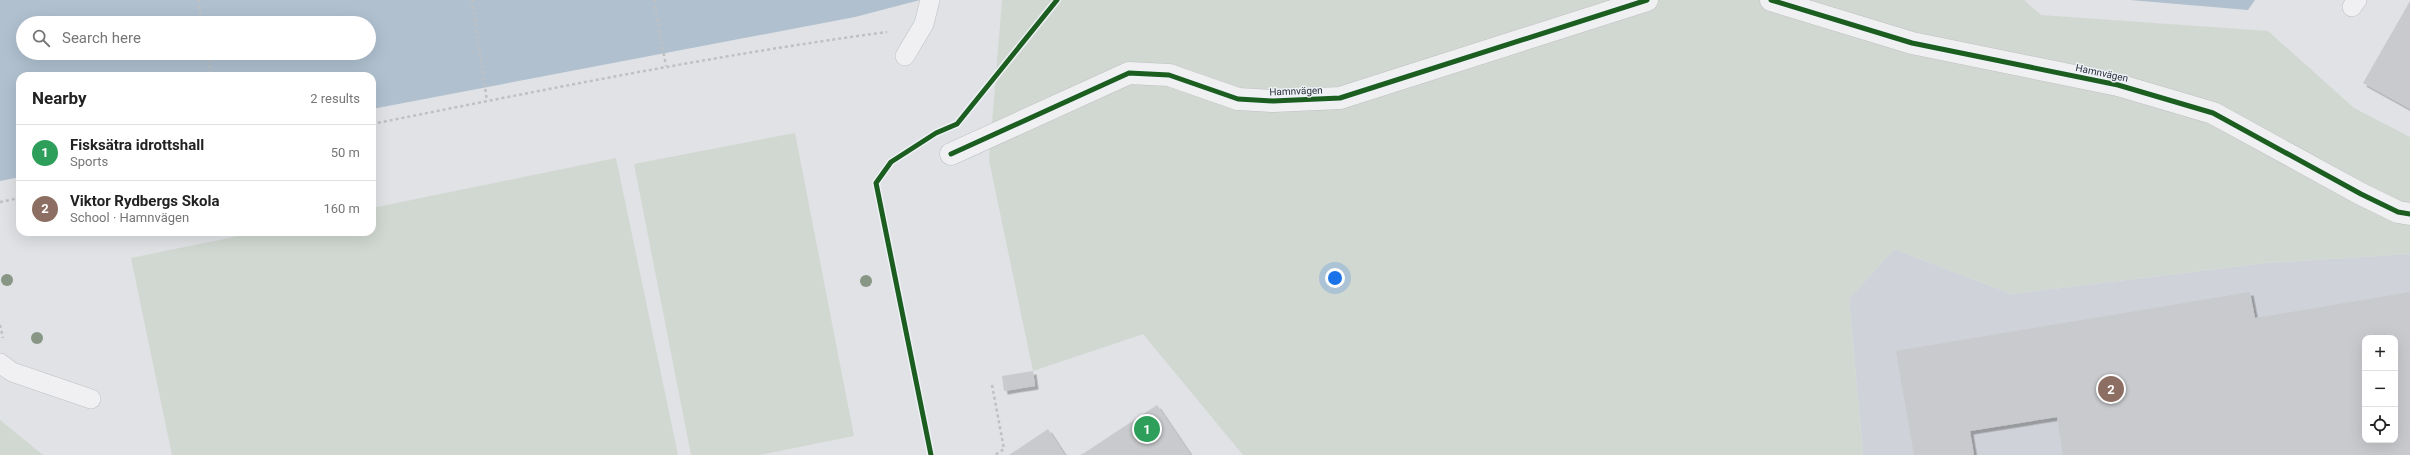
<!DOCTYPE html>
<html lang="en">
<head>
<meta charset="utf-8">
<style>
	:root { --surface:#fff; --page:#f2f2f2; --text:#222; --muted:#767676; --line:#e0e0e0; --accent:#ea580c }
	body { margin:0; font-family:Roboto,sans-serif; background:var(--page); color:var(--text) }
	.controls { position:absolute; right:12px; bottom:12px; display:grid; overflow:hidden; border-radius:8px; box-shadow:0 4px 16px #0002 }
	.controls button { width:36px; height:36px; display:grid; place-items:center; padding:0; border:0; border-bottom:1px solid var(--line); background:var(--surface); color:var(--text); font:20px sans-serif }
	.you { position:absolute; left:1335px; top:278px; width:14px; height:14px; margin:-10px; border:3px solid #fff; border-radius:50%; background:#1a73e8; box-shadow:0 0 0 6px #1a73e833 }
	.badge { display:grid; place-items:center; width:26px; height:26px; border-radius:50%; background:var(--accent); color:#fff; font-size:13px; font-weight:700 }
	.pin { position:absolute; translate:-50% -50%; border:2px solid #fff; box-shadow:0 1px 4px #0006 }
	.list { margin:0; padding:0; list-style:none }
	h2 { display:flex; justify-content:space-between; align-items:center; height:52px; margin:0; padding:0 16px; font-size:17px }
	h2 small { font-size:13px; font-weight:400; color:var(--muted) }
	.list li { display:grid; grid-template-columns:26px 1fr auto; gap:12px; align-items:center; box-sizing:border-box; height:56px; padding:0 16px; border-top:1px solid var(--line) }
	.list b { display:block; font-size:15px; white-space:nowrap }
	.list p { margin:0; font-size:13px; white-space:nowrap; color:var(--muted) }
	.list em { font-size:13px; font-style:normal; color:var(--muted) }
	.icon { flex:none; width:22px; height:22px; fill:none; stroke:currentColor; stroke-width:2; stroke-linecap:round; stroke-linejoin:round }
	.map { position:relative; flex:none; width:2410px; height:455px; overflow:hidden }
	.search { position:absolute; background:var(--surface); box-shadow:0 4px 16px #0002; left:16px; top:16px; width:360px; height:44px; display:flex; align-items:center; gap:10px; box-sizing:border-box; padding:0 14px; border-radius:22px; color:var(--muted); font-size:15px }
	.panel { position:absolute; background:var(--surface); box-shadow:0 4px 16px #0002; left:16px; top:72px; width:360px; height:164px; border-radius:12px }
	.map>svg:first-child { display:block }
	.built { fill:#cfd2d8; fill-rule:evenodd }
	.green { fill:#d1d8d1 }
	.water { fill:#b0c0cf; fill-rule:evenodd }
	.building { fill:#c8cacd; fill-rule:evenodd; filter:url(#shadow) }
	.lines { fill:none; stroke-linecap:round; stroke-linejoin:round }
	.lane-casing { stroke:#bec0c3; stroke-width:20 }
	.street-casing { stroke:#bec0c3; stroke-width:23 }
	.path { stroke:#bec1c4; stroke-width:2.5; stroke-dasharray:3 3; stroke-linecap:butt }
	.lane { stroke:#f0f0f2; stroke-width:19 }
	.street { stroke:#f0f0f2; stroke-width:22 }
	.cycleway-casing { stroke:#eef1f5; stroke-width:8 }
	.cycleway { stroke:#1b5e20; stroke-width:5 }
	.tree { fill:#879685 }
	.labels { text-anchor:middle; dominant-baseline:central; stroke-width:3; stroke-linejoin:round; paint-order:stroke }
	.street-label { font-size:10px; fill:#29313d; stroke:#eef1f5 }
</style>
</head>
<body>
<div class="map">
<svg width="2410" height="455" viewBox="0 0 2410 455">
	<defs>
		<filter id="shadow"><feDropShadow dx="3.5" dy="3.5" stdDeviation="0" flood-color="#0004"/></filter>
	</defs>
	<rect width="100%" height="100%" fill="#e0e2e5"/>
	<path class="built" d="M1894,249l118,45 254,-31 144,-9v201h-547l-14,-156zM2365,338h30v102h-30z"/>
	<g class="green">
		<path d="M1002,0h1022l17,15 227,16 86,77 56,29v117l-144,9 -254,31 -118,-45 -45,50 14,156h-620l-100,-121 -110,37 -44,-211z"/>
		<path d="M795,133l59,303 -95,19h-68l-57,-291z"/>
		<path d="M616,158l62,297h-506l-41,-197 127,-26h114v-24z"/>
		<path d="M0,420l43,35h-43z"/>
	</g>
	<g class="water">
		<path d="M0,0h920l-65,17 -483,92v-33h-352v101l-20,4zM23,23h346v30h-346z"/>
		<path d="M2130,0h125l-7,10z"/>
	</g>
	<g class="building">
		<path d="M2410,1v108l-47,-26z"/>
		<path d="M2250,292l5,26 155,-26v163h-347l-6,-38 -87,14 4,24h-60l-18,-104zM2365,338h30v102h-30z"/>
		<path d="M1033,371l2,15 -31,5 -2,-15z"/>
		<path d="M1157,405l34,50h-111l4,-2z"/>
		<path d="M1048,429l17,26h-56z"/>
	</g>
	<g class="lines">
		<g class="lane-casing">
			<g id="lane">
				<path d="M2352,7l5,-7"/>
				<path d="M905,56l19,-32 6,-24"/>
				<path d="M0,363l12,9 79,27"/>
			</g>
		</g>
		<g class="street-casing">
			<g id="street">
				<path d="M1771,0l141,43 206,42 95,28 148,81 37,18 12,2"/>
				<path d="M951,154l178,-81 40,2 69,24 35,2 67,-3 307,-98"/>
			</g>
		</g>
		<g class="path">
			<path d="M198,0l4,23"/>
			<path d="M472,0l15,101"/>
			<path d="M654,0l12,66"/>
			<path d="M207,53l4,23"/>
			<path d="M372,124c171,-34 342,-69 515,-92"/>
			<path d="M925,140l-34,22 -15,21 55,272"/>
			<path d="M0,202l20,-4"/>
			<path d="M0,325l3,13"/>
			<path d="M992,385l12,64 -9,6"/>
		</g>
		<use href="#lane" class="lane"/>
		<use href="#street" class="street"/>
		<g class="cycleway-casing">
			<g id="cycleway">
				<path d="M1771,0l141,43 206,42 95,28 148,81 37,18 12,2"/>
				<path d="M951,154l178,-81 40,2 69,24 35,2 67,-3 307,-98"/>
				<path d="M931,455l-55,-272 15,-21 45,-29 21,-9 100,-124"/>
			</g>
		</g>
		<use href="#cycleway" class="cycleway"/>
	</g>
	<g class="tree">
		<circle cx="7" cy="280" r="6"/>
		<circle cx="866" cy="281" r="6"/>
		<circle cx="37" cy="338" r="6"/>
	</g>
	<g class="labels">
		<g class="street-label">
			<text transform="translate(2102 73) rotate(12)">Hamnvägen</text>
			<text transform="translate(1296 91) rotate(-2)">Hamnvägen</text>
		</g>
	</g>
</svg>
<div class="controls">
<button>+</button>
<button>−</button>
<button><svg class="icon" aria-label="locate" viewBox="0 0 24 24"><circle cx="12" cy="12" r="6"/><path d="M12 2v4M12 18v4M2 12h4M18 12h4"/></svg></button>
</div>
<div class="you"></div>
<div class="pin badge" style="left:1147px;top:429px;background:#2e9e5b">1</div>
<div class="pin badge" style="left:2111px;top:389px;background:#8d6e63">2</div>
<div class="search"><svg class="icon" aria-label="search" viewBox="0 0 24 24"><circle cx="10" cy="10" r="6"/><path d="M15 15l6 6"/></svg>Search here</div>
<section class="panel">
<h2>Nearby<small>2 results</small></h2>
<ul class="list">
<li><span class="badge" style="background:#2e9e5b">1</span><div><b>Fisksätra idrottshall</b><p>Sports</p></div><em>50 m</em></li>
<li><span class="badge" style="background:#8d6e63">2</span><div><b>Viktor Rydbergs Skola</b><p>School · Hamnvägen</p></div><em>160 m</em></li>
</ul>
</section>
</div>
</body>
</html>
